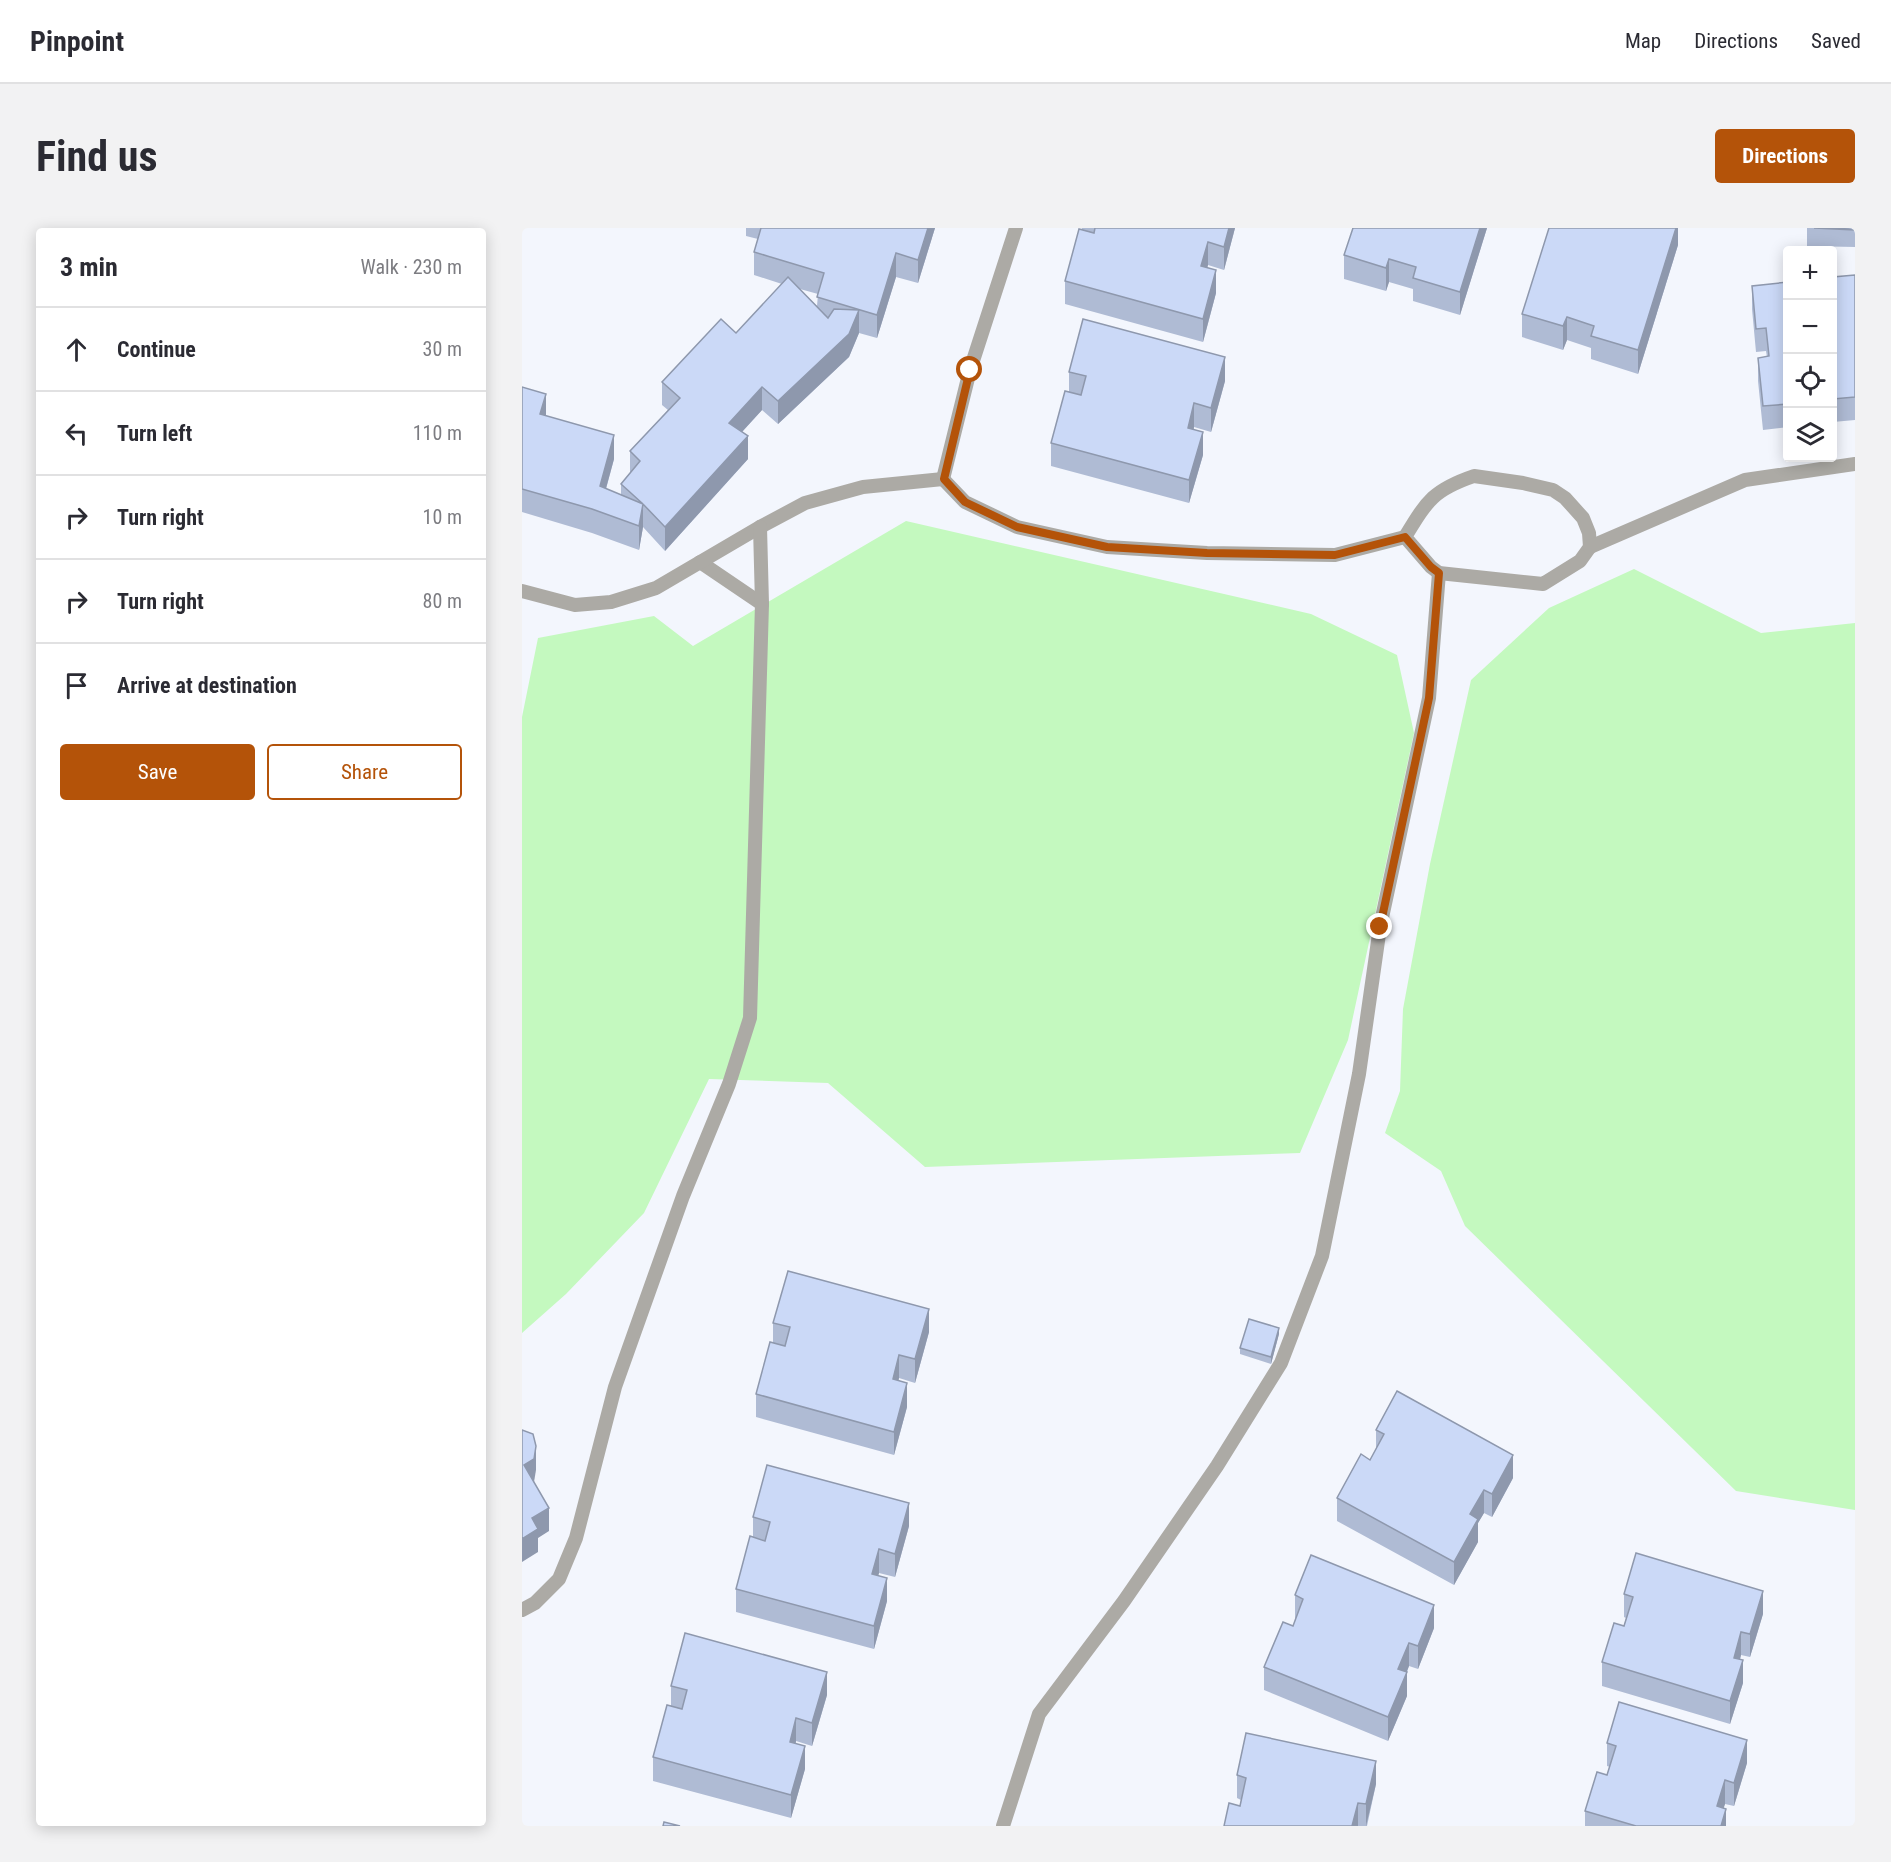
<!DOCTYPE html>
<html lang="en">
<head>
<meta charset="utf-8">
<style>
	:root { --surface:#fff; --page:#f2f2f3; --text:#2b2b33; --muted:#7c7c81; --line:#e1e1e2; --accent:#b45309 }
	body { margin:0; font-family:"Roboto Condensed",sans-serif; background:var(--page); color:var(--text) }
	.controls { position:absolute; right:18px; top:18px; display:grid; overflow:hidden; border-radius:6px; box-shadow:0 3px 15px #0003 }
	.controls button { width:54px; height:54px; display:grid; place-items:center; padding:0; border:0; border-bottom:2px solid var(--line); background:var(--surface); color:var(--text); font:30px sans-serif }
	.stop { position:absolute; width:18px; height:18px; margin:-14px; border:4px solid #b45309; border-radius:50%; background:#fff }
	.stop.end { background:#b45309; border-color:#fff; box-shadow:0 2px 6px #0008 }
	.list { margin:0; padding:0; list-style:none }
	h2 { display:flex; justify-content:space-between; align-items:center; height:78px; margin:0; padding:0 24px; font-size:26px }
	h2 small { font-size:20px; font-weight:400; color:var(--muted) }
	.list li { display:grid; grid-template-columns:39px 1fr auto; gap:18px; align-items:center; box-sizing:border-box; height:84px; padding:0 24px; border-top:2px solid var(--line) }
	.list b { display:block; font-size:22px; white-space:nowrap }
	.list em { font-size:20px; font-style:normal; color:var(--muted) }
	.actions { display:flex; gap:12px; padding:18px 24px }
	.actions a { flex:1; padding:14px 0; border:2px solid var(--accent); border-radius:6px; text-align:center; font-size:21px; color:var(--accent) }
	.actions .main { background:var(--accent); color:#fff }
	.icon { flex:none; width:33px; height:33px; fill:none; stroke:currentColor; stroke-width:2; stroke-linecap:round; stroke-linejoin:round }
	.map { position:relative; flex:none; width:1333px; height:1598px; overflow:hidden; border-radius:6px }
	header { display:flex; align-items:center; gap:36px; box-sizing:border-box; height:84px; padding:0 30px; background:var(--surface); border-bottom:2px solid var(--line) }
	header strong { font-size:28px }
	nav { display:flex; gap:33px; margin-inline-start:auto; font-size:21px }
	.intro { display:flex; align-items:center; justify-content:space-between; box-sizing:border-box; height:144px; padding:0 36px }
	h1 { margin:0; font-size:42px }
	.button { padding:15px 27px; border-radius:6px; background:var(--accent); color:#fff; font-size:21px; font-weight:700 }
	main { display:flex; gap:36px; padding:0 36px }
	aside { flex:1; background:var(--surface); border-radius:6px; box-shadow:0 3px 15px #0003 }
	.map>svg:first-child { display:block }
	.green { fill:#c4f9bf }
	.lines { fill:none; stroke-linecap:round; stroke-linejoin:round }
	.service { stroke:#acaaa5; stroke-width:14 }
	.wall { fill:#afbbd4; fill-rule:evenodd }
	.shaded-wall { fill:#8e98ad }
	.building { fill:#cbd9f7; stroke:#8e98ad; stroke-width:1.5 }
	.route { stroke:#b45309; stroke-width:8 }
</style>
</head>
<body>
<header>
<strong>Pinpoint</strong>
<nav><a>Map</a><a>Directions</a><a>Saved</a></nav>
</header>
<div class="intro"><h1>Find us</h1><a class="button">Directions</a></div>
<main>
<aside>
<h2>3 min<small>Walk · 230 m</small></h2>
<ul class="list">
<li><svg class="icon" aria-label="ahead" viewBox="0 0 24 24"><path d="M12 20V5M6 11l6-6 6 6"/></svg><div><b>Continue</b></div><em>30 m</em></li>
<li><svg class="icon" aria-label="left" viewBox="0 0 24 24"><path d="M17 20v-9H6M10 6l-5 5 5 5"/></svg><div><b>Turn left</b></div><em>110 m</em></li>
<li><svg class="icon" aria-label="right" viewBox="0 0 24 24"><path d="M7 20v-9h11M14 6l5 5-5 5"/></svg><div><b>Turn right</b></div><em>10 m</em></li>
<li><svg class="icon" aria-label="right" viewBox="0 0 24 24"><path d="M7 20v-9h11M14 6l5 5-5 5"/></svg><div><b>Turn right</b></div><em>80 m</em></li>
<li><svg class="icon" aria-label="arrive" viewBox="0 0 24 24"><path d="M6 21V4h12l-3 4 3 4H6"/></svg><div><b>Arrive at destination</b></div></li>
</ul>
<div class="actions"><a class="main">Save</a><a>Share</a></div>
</aside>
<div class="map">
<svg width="1333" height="1598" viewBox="0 0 1333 1598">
	<rect width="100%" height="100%" fill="#f3f6fd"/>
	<g class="green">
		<path d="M384,293l405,93 86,41 17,78 -66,307 -48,113 -375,14 -97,-84 -119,-4 -65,134 -78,81 -44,39v-616l16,-79 116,-22 39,30z"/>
		<path d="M1112,341l127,64 94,-10v887l-119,-19 -271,-265 -24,-55 -56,-38 15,-42 3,-82 27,-145 41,-184 78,-72z"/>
	</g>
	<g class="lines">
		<g class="service">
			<path d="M952,248l49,7 30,7 12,8 18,20 6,15 1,14 -10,14 -37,23 -104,-11 -8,-6 -26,-30c22,-36 28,-47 69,-61z"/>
			<path d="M421,251l22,23 52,25 90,20 100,6 128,2 70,-18"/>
			<path d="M421,251l27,-109 46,-142"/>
			<path d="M1068,319l155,-67 110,-16"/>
			<path d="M178,334l62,42"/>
			<path d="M0,363l53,14 36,-3 45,-14 104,-61 45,-24 58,-16 80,-8"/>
			<path d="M0,1382l13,-7 24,-24 17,-41 39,-151 68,-191 46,-112 21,-66 12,-414 -2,-77"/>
			<path d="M481,1598l36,-112 85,-113 93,-135 64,-103 41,-107 37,-182 21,-147 49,-229 10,-125"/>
		</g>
	</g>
	<g class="wall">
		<path d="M224,0h189l-17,55 -22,-6 -19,61 -18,-5 -10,24 -71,67 -16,-14 -20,22 6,27 -83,92 -22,-24 -4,23 -47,-17 -70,-21v-125l24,29 68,43 -8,30 15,6v-11l9,-11v-22l38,-41 -6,-5v-23l74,-49 46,-49 -28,-9v-23l4,-13 -12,-3zM278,61l18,5 -1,12z"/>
		<path d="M560,0h153l-11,42 -16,-5 -1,3 9,25 -13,49 -138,-38v-23z"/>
		<path d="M831,0h134l-27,87 -47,-14v-12l-24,-7 -3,9 -42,-12v-24z"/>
		<path d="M1156,0v17l-40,129 -47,-15v-11l-24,-8 -4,10 -41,-13v-23z"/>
		<path d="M1285,0h48v19l-48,-1z"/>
		<path d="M1333,47v145l-22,2v-145z"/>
		<path d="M1266,54v145l-25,3 -5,-49v-23l9,-1 -1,-6 -10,1 -4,-43v-23z"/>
		<path d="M547,144l156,9 -14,51 -17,-5v2l9,26 -14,48 -138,-37v-23l18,-51z"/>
		<path d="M251,1095l156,9 -14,51 -16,-5 -1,3 9,26 -13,48 -138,-38v-23l17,-51z"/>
		<path d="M757,1106l-8,30 -31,-10v-6z"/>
		<path d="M854,1202l137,48 -21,39 -8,-4 -6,10v19l-24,43 -117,-64v-23l33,-38 6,-10z"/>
		<path d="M231,1289l156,9 -14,51 -16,-4 -1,2 9,26 -13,48 -138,-37v-23l17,-52z"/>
		<path d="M1102,1366l139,20 -13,43 -9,-2 -1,5 3,23 -13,41 -128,-38v-24l22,-36 2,-8 -2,-1z"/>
		<path d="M773,1367l139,33 -16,41 -9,-3 -2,6v24l-19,45 -124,-51v-23l29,-41 3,-7 -1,-1z"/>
		<path d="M149,1458l156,9 -15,51 -16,-5v3l9,25 -14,49 -138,-37v-24l18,-51z"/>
		<path d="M1085,1515l140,20 -13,43 -9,-2 -2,4 3,18h-141v-15l22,-36 3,-8 -3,-1z"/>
		<path d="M715,1547l139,9 -9,42h-143l16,-20 1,-6 -4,-2z"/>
	</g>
	<g class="shaded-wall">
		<path d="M406,0h7l-17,55v-23z"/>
		<path d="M707,0h6l-11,42v-23z"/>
		<path d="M958,0h7l-27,87v-23z"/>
		<path d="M1154,0h2v17l-40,129v-24z"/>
		<path d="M686,14v23l-7,24v-23z"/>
		<path d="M374,25v24l-19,61v-23z"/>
		<path d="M867,31v23l-3,9v-23z"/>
		<path d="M694,42v23l-13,49v-23z"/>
		<path d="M337,82v23l-10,24 -71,67v-23z"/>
		<path d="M1045,89v23l-4,10v-24z"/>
		<path d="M703,129v24l-14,51v-24z"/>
		<path d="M240,159v23l-33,36v-23z"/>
		<path d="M24,166v24l-6,-4z"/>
		<path d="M672,175v24l-6,24v-23z"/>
		<path d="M681,204v23l-14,48v-23z"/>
		<path d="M92,207v24l-14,51v-24z"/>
		<path d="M226,208v23l-83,92v-24z"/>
		<path d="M121,276v23l-4,23v-24z"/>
		<path d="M407,1081v23l-14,51v-24z"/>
		<path d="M757,1100v6l-8,30v-7z"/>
		<path d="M377,1127v23l-6,24v-23z"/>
		<path d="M385,1155v24l-13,48v-23z"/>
		<path d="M14,1218v24l-2,12 -10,-17z"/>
		<path d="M991,1227v23l-21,39v-23z"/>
		<path d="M962,1262v23l-6,10v19l-24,43v-23l16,-48z"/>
		<path d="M387,1275v23l-14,51v-23z"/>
		<path d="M27,1280v23l-11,7v14l-16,10v-23l10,-21z"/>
		<path d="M357,1321v24l-7,24v-23z"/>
		<path d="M365,1350v23l-13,48v-23z"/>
		<path d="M1241,1363v23l-13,43v-23z"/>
		<path d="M912,1377v23l-16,41v-23z"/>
		<path d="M1219,1404v23l-7,26v-23z"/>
		<path d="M887,1415v23l-11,26v-23z"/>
		<path d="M1221,1432v23l-13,41v-23z"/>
		<path d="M305,1444v23l-15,51v-23z"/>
		<path d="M885,1444v24l-19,45v-24z"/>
		<path d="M274,1490v23l-6,25v-24z"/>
		<path d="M1225,1512v23l-13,43v-23z"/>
		<path d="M283,1518v23l-14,49v-23z"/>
		<path d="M854,1533v23l-10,42v-22z"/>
		<path d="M1203,1552v24l-7,22 -1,-20z"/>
		<path d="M836,1575v23h-6z"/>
		<path d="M1204,1581v17h-5z"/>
	</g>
	<g class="building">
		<path d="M239,0h167l-10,32 -22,-7 -19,62 -60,-18 7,-24 -70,-21z"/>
		<path d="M573,0h134l-5,19 -16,-5 -7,24 15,4 -13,49 -138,-38 14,-52 15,4z"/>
		<path d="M831,0h127l-20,64 -47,-14 3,-11 -27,-8 -3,9 -42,-13z"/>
		<path d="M1027,0h127l-38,122 -47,-14 3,-10 -27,-9 -4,9 -41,-12z"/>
		<path d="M1292,0h41v2z"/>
		<path d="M1333,47v122l-22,2v-122z"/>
		<path d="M266,49l40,41 6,-9 25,1 -10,24 -71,67 -16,-14 -33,36 19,13 -83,91 -22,-23 -4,22 -47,-17 -70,-20v-102l24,7 -6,20 74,21 -14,51 43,18 -22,-20 19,-23 -10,-10 50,-53 -18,-16 59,-63 15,14z"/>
		<path d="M1266,54v122l-25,2 -5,-48 11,-2 -3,-28 -10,1 -4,-43z"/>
		<path d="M561,91l142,38 -14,51 -17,-5 -6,25 15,4 -14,48 -138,-37 14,-52 16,4 5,-19 -17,-4z"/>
		<path d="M266,1043l141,38 -14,50 -16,-4 -6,24 14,4 -13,49 -138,-38 14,-52 15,4 5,-19 -17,-4z"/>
		<path d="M727,1091l30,9 -8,29 -31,-9z"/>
		<path d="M875,1163l116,64 -21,39 -8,-4 -14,24 8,5 -24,43 -117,-64 24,-44 9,6 14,-26 -8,-4z"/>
		<path d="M0,1202l11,4 3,12 -2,13 -10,6 25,43 -17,10 6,11 -16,10z"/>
		<path d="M245,1237l142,38 -14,51 -16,-5 -7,25 15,4 -13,48 -138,-37 14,-53 15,5 5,-19 -17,-5z"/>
		<path d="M1114,1325l127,38 -13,43 -9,-2 -7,26 9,2 -13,41 -128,-39 12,-39 10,3 9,-29 -9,-3z"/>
		<path d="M789,1327l123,50 -16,41 -9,-3 -11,26 9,3 -19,45 -124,-50 19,-45 10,4 10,-27 -8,-4z"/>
		<path d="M163,1405l142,39 -15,51 -16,-5 -6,24 15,4 -14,49 -138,-38 14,-52 15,4 5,-19 -16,-4z"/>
		<path d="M1097,1474l128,38 -13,43 -9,-3 -8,26 9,3 -5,17h-85l-51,-15 12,-39 10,3 9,-29 -9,-3z"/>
		<path d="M724,1505l130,28 -10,43 -8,-1 -6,23h-128l5,-23 11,3 6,-28 -9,-3z"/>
		<path d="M142,1594l16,4h-17z"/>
	</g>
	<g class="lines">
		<path class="route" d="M448,142l-26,109 21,23 52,25 90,20 100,6 128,2 70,-18 26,30 8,6 -10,125 -49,229"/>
	</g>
</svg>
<div class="controls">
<button>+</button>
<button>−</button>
<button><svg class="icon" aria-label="locate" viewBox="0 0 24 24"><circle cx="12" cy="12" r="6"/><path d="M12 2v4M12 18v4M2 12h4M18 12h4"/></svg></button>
<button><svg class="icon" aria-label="layers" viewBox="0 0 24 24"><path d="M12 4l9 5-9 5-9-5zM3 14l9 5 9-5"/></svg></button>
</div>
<div class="stop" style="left:448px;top:142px"></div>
<div class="stop end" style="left:858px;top:699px"></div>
</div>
</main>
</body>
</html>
